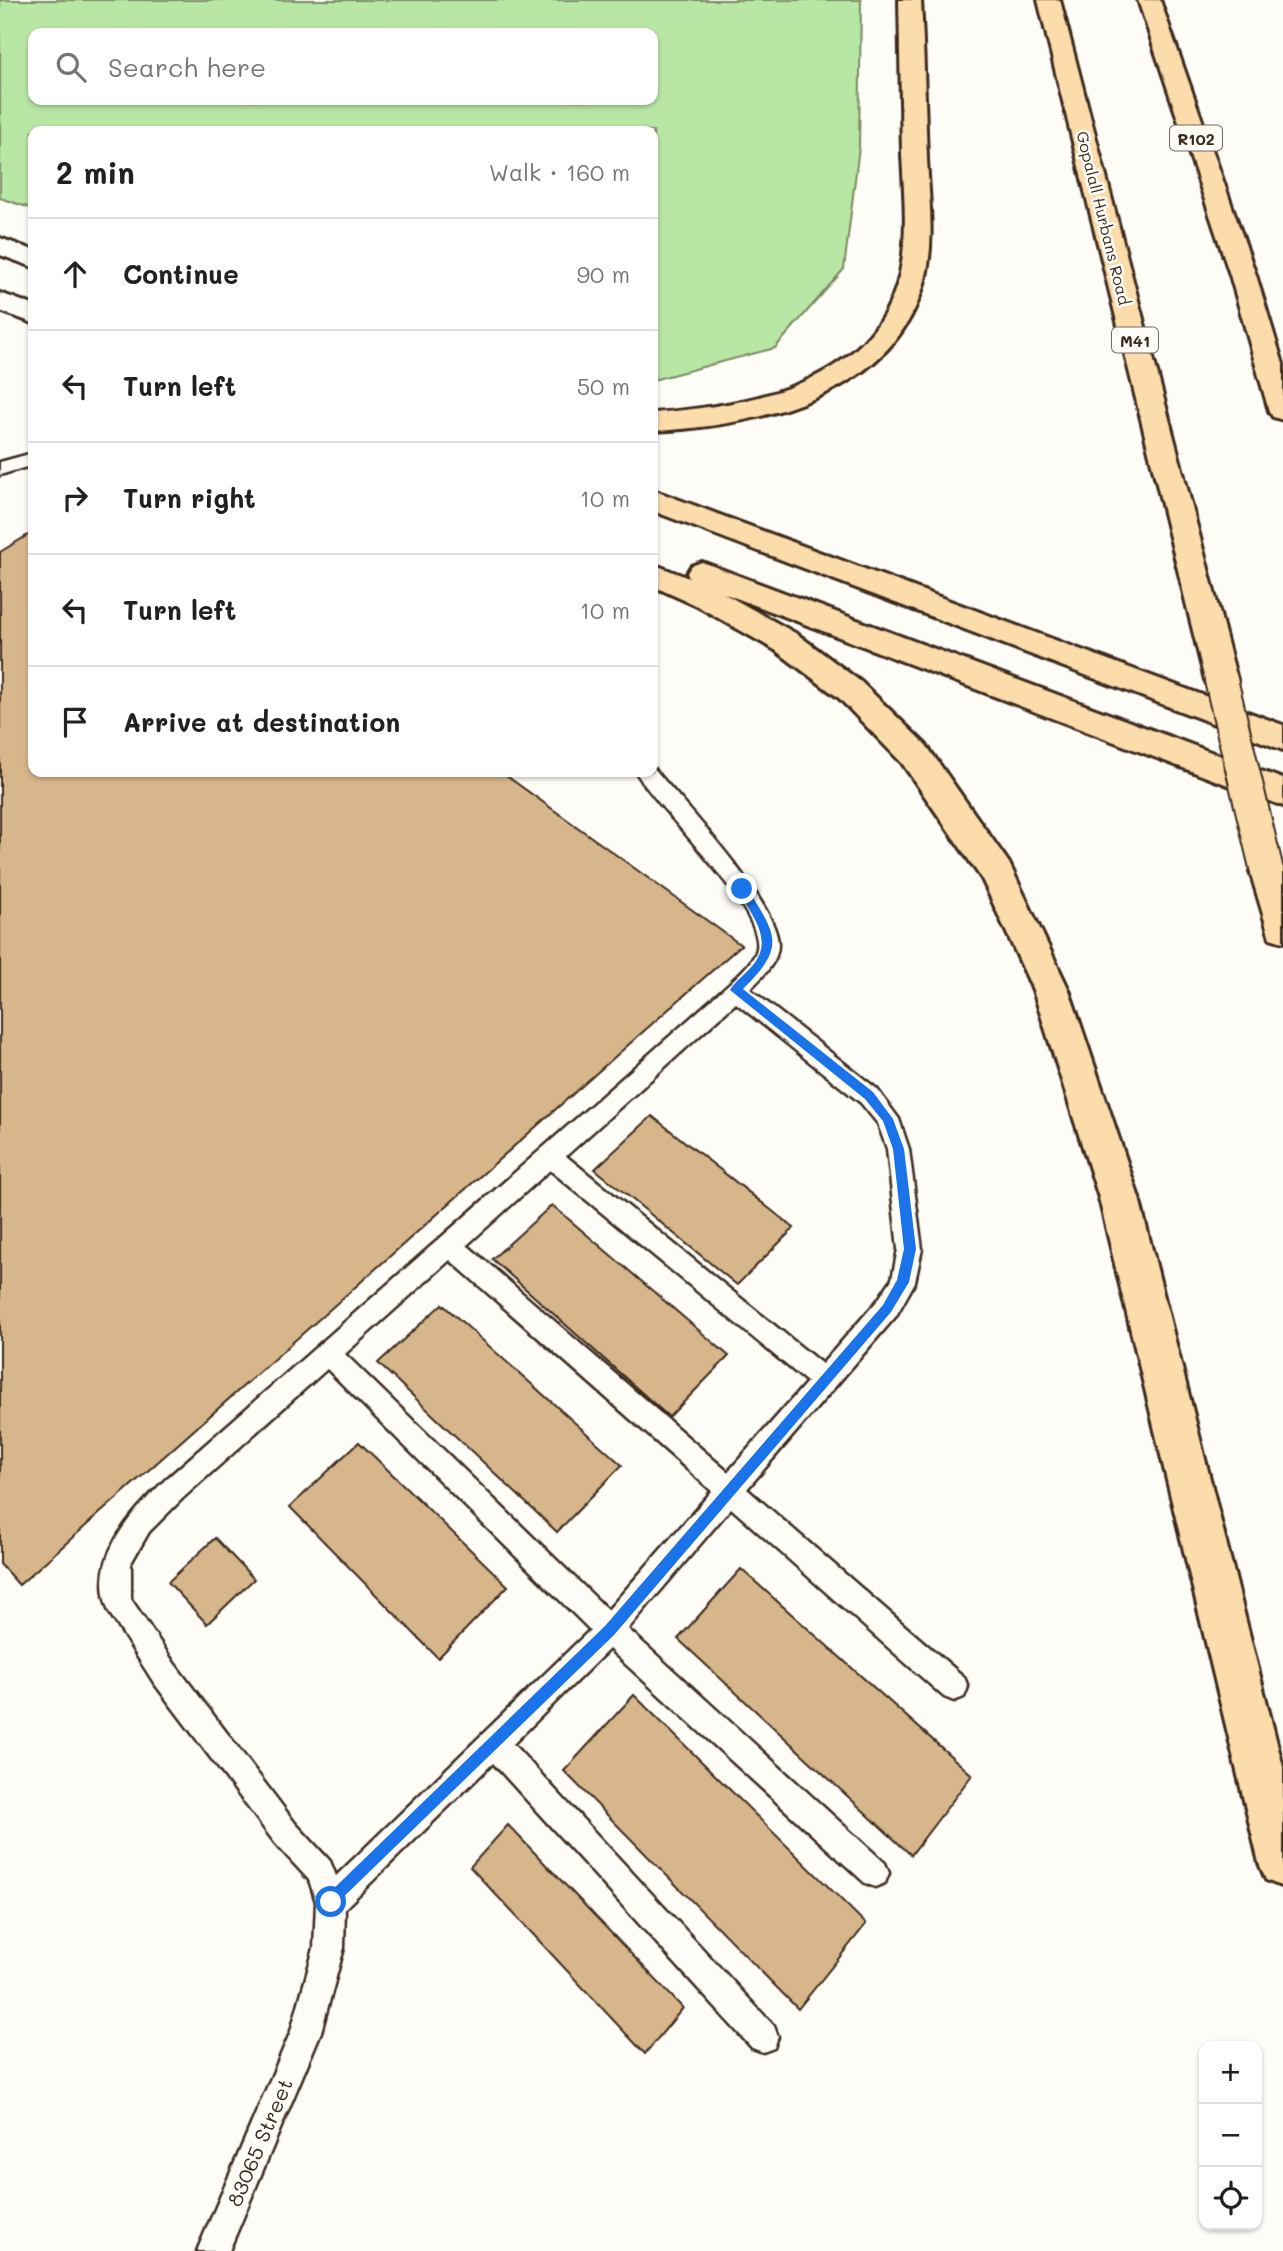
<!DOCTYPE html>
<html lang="en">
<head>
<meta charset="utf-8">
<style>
	:root { --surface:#fff; --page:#f6f6f6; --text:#202124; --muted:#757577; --line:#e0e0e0 }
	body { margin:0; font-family:Mali,sans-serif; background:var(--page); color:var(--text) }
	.controls { position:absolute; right:21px; bottom:21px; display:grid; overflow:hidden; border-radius:14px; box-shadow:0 2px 5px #0004 }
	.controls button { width:63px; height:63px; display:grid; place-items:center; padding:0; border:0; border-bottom:2px solid var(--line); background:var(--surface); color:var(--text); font:35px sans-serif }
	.stop { position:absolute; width:21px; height:21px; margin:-16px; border:5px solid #1a73e8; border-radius:50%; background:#fff }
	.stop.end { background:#1a73e8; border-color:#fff; box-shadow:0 2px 7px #0008 }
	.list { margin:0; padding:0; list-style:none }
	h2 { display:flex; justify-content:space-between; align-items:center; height:91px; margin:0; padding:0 28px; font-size:30px }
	h2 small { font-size:23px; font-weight:400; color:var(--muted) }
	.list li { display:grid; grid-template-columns:46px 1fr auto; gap:21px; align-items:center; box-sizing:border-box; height:112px; padding:0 28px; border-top:2px solid var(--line) }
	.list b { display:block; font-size:26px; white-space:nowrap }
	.list em { font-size:23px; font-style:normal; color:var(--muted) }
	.icon { flex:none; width:38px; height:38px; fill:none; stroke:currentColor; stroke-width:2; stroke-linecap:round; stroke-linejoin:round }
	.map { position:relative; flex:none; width:1283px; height:2251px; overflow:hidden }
	.search { position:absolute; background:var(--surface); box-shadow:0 2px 5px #0004; left:28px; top:28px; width:630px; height:77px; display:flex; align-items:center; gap:18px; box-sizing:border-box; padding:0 24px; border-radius:14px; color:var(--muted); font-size:26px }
	.panel { position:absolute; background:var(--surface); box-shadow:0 2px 5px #0004; left:28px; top:126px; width:630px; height:651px; border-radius:14px }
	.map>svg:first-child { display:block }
	.green { fill:#b8e6a5; stroke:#7a8862; stroke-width:2; fill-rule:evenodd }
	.building { fill:#d8b68b; stroke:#3b2a1e; stroke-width:2 }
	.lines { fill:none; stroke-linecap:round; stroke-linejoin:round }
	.lane-casing { stroke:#3b2a1e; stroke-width:5 }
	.secondary-casing { stroke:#3b2a1e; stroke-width:6 }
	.highway-casing { stroke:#3b2a1e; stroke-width:6 }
	.lane { fill:#fdfcf7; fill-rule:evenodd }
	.secondary { fill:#fdfcf7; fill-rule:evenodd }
	.highway { fill:#fddcac; fill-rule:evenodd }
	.highway-bridge-casing { stroke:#3b2a1e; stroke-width:36; stroke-linecap:butt }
	.highway-bridge { stroke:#fddcac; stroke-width:32 }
	.route { fill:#1a73e8 }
	.labels { text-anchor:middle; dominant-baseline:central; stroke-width:5; stroke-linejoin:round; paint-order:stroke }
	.shield { fill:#fdfcf7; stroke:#75695f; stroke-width:2 }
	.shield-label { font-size:16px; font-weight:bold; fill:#3b2a1e }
	.far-street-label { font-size:16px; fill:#3b2a1e; stroke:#fdfcf7 }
	.near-street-label { font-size:21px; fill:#3b2a1e; stroke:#fdfcf7 }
</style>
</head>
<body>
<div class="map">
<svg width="1283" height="2251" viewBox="0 0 1283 2251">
	<rect width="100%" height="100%" fill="#fdfcf7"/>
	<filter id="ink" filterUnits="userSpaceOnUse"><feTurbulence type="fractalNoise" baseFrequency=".0143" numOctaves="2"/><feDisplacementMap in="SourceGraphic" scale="14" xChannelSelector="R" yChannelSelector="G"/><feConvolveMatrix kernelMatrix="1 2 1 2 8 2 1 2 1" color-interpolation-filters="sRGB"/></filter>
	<g filter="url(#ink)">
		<path class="green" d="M0,0h861l-2,147 -15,122 -69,79 -122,32v-249h-620v78l-33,-11zM33,33h620v67h-620z"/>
		<g class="building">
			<path d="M33,532v240h468l240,173 -722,640 -19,-21v-1012z"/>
			<path d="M652,1116l142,112 -57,57 -142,-116z"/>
			<path d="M552,1205l177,151 -60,61 -177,-158z"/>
			<path d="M442,1304l180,161 -65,67 -179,-169z"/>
			<path d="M359,1442l149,144 -70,72 -148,-151z"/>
			<path d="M215,1538l39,41 -47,45 -39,-42z"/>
			<path d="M741,1569l231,206 -61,80 -233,-216z"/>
			<path d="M634,1695l232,229 -68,85 -234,-238z"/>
			<path d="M508,1825l175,183 -38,46 -175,-187z"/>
		</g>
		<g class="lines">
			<g class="lane-casing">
				<g id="lane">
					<path d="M33,453v12l-33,10v-13z"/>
					<path d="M653,767c29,35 126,137 125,178 0,18 -17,33 -28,44l127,100 22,30 10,30 13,100 -7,33 -19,34 -149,173 217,188 4,10 -4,10 -10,4 -10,-4 -213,-189 -103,121 257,234 4,10 -4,10 -10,4 -10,-4 -256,-234 -96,95 261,282 4,11 -4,11 -11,4 -11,-4 -259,-285 -148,145 -1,40 -23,84 -92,219h-32l94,-220 23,-83 2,-46 -7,-22 -34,-37 -121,-160 -45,-71c-22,-53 22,-98 56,-132l546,-480c12,-12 44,-36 46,-52 7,-40 -99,-137 -121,-176h17zM736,1003l125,100 17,21 9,25 11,100 -6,30 -14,21 -56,64 -256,-208zM550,1170l257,212 -79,90 -261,-227zM450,1260l262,231 -104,119 -263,-256zM327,1369l263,261 -254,246 -6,-15 -35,-38 -121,-160 -43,-64v-36l18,-31 34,-34z"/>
				</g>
			</g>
			<g class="secondary-casing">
				<g id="secondary">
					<path d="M0,238l33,12v17l-33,-12z"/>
					<path d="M0,293l33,12v18l-33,-12z"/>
				</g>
			</g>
			<g class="highway-casing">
				<g id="highway">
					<path d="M899,0h22c3,53 4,106 6,159 2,40 8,82 -2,121 -30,117 -169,146 -272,151v-18c92,-7 216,-27 245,-132 11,-41 6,-85 4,-127 -1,-51 -2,-103 -3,-154z"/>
					<path d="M1038,0h22l177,680 -5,8 -11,4 -11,-4 -5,-8z"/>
					<path d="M1138,0h22l96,275 27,89v56l-10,-3 -4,-6 -39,-136z"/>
					<path d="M653,490l630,235v25l-630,-239z"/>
					<path d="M702,562l581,217v27l-560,-213 74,41 64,48 65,63 83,118 60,127 70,208 144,569v120l-17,-7 -7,-17 -160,-665 -66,-208 -51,-111 -80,-116 -63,-65 -64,-48 -78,-44 -44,-20v-22l36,14 -2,-5 4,-7z"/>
					<path d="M1267,857l12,4 4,7v74l-13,-4 -20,-67 5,-10z"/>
				</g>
			</g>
			<use href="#lane" class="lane"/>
			<use href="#secondary" class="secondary"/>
			<use href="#highway" class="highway"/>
			<g class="highway-bridge-casing">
				<path id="highway-bridge" d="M1221,680l46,191"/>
			</g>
			<use href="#highway-bridge" class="highway-bridge"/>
		</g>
	</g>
	<path class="route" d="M742,885l4,1c29,48 42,59 -3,103l130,103 20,27 11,30 12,100 -7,33 -18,30 -277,323 -283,274 -5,-2 -2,-5 2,-6 279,-270 278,-321 14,-25 7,-31 -11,-100 -10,-28 -18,-22 -135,-109c6,-10 16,-16 23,-25 22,-26 -3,-52 -16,-76z"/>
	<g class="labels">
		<g class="shield">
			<rect x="1170" y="125.5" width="52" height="25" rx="5"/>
			<rect x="1112" y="327.5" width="46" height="25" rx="5"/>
		</g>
		<g class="shield-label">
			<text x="1196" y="138">R102</text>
			<text x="1135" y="340">M41</text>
		</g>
		<g class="far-street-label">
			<text transform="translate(1104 218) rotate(76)">Gopalall Hurbans Road</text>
		</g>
		<g class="near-street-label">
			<text transform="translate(259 2142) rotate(-67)">83065 Street</text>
		</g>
	</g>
</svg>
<div class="controls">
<button>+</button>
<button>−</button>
<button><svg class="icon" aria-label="locate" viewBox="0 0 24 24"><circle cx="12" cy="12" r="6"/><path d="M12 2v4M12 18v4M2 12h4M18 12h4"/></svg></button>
</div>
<div class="stop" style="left:331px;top:1902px"></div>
<div class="stop end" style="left:742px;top:889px"></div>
<div class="search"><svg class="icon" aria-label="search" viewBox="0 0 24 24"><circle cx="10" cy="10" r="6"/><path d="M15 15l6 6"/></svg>Search here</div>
<section class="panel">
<h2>2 min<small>Walk · 160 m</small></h2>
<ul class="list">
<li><svg class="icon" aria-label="ahead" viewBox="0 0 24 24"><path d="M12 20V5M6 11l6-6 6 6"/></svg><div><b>Continue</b></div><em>90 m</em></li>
<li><svg class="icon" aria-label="left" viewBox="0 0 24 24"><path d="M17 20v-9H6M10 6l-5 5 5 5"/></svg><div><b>Turn left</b></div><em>50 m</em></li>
<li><svg class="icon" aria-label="right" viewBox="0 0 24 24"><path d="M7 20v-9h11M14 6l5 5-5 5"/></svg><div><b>Turn right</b></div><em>10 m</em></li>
<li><svg class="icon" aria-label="left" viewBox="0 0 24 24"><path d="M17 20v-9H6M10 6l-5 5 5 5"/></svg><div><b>Turn left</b></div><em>10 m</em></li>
<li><svg class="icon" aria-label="arrive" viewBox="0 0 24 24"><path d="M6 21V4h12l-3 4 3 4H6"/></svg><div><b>Arrive at destination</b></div></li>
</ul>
</section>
</div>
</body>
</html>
